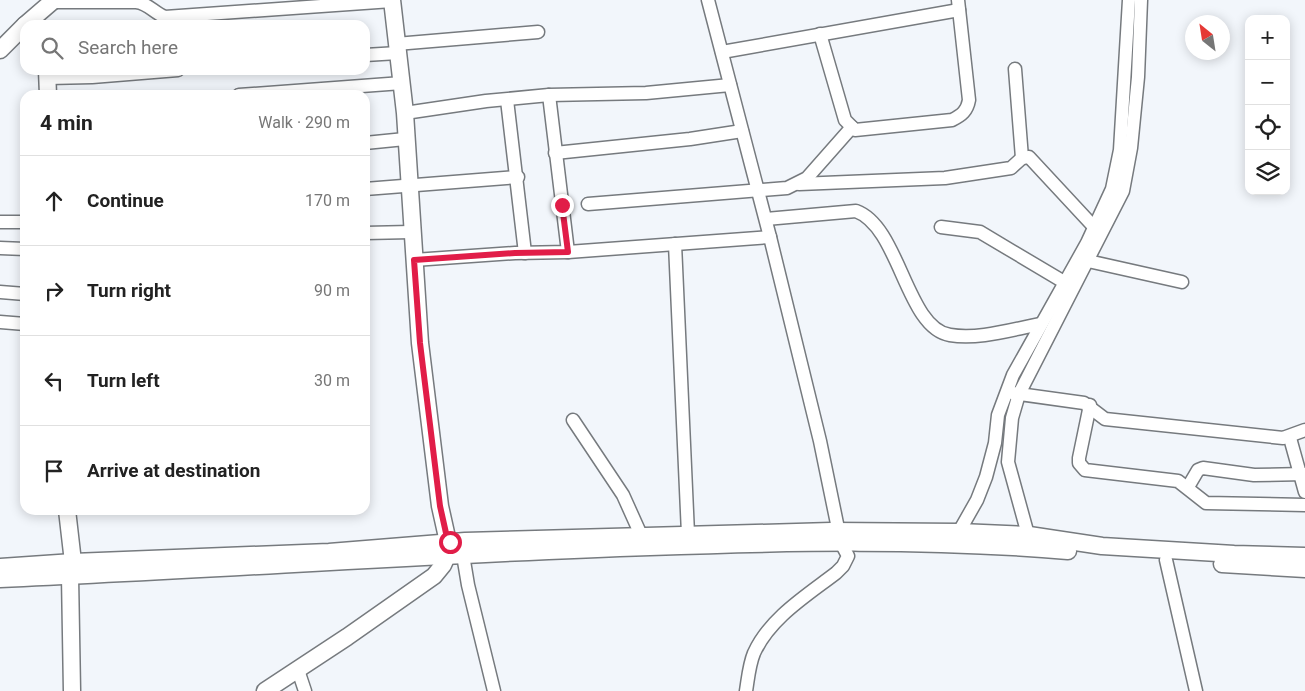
<!DOCTYPE html>
<html lang="en">
<head>
<meta charset="utf-8">
<style>
	:root { --surface:#fff; --page:#f6f6f6; --text:#222; --muted:#767676; --line:#e0e0e0 }
	body { margin:0; font-family:Roboto,sans-serif; background:var(--page); color:var(--text) }
	.controls { position:absolute; right:15px; top:15px; display:grid; overflow:hidden; border-radius:10px; box-shadow:0 2px 12px #0003 }
	.controls button { width:45px; height:45px; display:grid; place-items:center; padding:0; border:0; border-bottom:1px solid var(--line); background:var(--surface); color:var(--text); font:25px sans-serif }
	.compass { position:absolute; left:1185px; top:15px; width:45px; height:45px; border-radius:50%; background:var(--surface); box-shadow:0 2px 12px #0003; rotate:330deg }
	.stop { position:absolute; width:15px; height:15px; margin:-11px; border:4px solid #e11d48; border-radius:50%; background:#fff }
	.stop.end { background:#e11d48; border-color:#fff; box-shadow:0 1px 5px #0008 }
	.list { margin:0; padding:0; list-style:none }
	h2 { display:flex; justify-content:space-between; align-items:center; height:65px; margin:0; padding:0 20px; font-size:21px }
	h2 small { font-size:16px; font-weight:400; color:var(--muted) }
	.list li { display:grid; grid-template-columns:32px 1fr auto; gap:15px; align-items:center; box-sizing:border-box; height:90px; padding:0 20px; border-top:1px solid var(--line) }
	.list b { display:block; font-size:19px; white-space:nowrap }
	.list em { font-size:16px; font-style:normal; color:var(--muted) }
	.icon { flex:none; width:28px; height:28px; fill:none; stroke:currentColor; stroke-width:2; stroke-linecap:round; stroke-linejoin:round }
	.map { position:relative; flex:none; width:1305px; height:691px; overflow:hidden }
	.search { position:absolute; background:var(--surface); box-shadow:0 2px 12px #0003; left:20px; top:20px; width:350px; height:55px; display:flex; align-items:center; gap:12px; box-sizing:border-box; padding:0 18px; border-radius:15px; color:var(--muted); font-size:19px }
	.panel { position:absolute; background:var(--surface); box-shadow:0 2px 12px #0003; left:20px; top:90px; width:350px; height:425px; border-radius:15px }
	.map>svg:first-child { display:block }
	.lines { fill:none; stroke-linecap:round; stroke-linejoin:round }
	.minor-casing { stroke:#767a7e; stroke-width:15 }
	.tertiary-casing { stroke:#767a7e; stroke-width:19 }
	.minor { stroke:#fff; stroke-width:12 }
	.tertiary { stroke:#fff; stroke-width:16 }
	.route { stroke:#e11d48; stroke-width:6 }
</style>
</head>
<body>
<div class="map">
<svg width="1305" height="691" viewBox="0 0 1305 691">
	<rect width="100%" height="100%" fill="#f2f6fb"/>
	<g class="lines">
		<g class="minor-casing">
			<g id="minor">
				<path d="M708,0l62,237 50,204 21,102 7,13 -5,10 -7,7c-30,23 -66,45 -82,80 -5,12 -6,26 -8,38"/>
				<path d="M52,2h84c12,1 18,11 29,15l227,-16"/>
				<path d="M820,34l25,86 10,10 97,-10c10,-5 15,-9 17,-20l-11,-100"/>
				<path d="M396,44l142,-12"/>
				<path d="M722,52l237,-42"/>
				<path d="M365,55l33,-2"/>
				<path d="M1015,69l7,89"/>
				<path d="M48,78l44,-1 86,-7"/>
				<path d="M239,95l163,-12"/>
				<path d="M549,95l19,157"/>
				<path d="M507,100l18,153"/>
				<path d="M405,113l81,-12 63,-6 97,-2 84,-8"/>
				<path d="M365,143l40,-4"/>
				<path d="M555,153l135,-14 52,-8"/>
				<path d="M799,184l146,-6 66,-10 11,-10 7,-1 65,70"/>
				<path d="M365,189l153,-12"/>
				<path d="M588,204l199,-16 20,-10 45,-51"/>
				<path d="M766,219l90,-8c44,16 50,117 94,124 29,5 63,-6 91,-11"/>
				<path d="M0,222h25"/>
				<path d="M941,227l39,5 84,50"/>
				<path d="M365,233l46,-1"/>
				<path d="M675,244l13,290"/>
				<path d="M0,248l25,1"/>
				<path d="M414,260l101,-7 53,-1 202,-15"/>
				<path d="M1088,261l94,21"/>
				<path d="M0,292l25,2"/>
				<path d="M0,322l25,2"/>
				<path d="M1012,393l72,10 21,16 178,19 22,-8"/>
				<path d="M1090,405l-11,53v5l6,7 93,11 28,22 99,2"/>
				<path d="M573,420l50,75 18,40"/>
				<path d="M1290,438l15,54"/>
				<path d="M1188,487l10,-17 5,-2 51,7 51,-1"/>
				<path d="M956,537l21,-37 9,-23 9,-34 3,-28 15,-40 74,-132 25,-54 8,-39 9,-150"/>
				<path d="M1030,542l-22,-80 4,-44 7,-24 104,-203 8,-43 7,-71 3,-77"/>
				<path d="M463,555l5,30 26,106"/>
				<path d="M1166,560l30,131"/>
				<path d="M298,670l7,21"/>
			</g>
		</g>
		<g class="tertiary-casing">
			<g id="tertiary">
				<path d="M25,25l29,-25"/>
				<path d="M0,50l25,-25"/>
				<path d="M47,70l1,25"/>
				<path d="M67,510l6,52 -3,14 2,115"/>
				<path d="M1222,564l83,5"/>
				<path d="M0,567l73,-5 256,-10 136,-11 366,-10 129,1 69,3 73,11 132,8 71,2"/>
				<path d="M0,579c217,-9 433,-25 650,-32 139,-5 279,-8 418,4"/>
				<path d="M265,691l82,-54 87,-61 9,-11 4,-9 1,-14 -8,-36 -20,-163 -15,-230 -13,-113"/>
			</g>
		</g>
		<use href="#minor" class="minor"/>
		<use href="#tertiary" class="tertiary"/>
	</g>
	<g class="lines">
		<path class="route" d="M450,542h-2l-8,-36 -20,-163 -6,-83 101,-7 53,-1 -6,-47"/>
	</g>
</svg>
<div class="controls">
<button>+</button>
<button>−</button>
<button><svg class="icon" aria-label="locate" viewBox="0 0 24 24"><circle cx="12" cy="12" r="6"/><path d="M12 2v4M12 18v4M2 12h4M18 12h4"/></svg></button>
<button><svg class="icon" aria-label="layers" viewBox="0 0 24 24"><path d="M12 4l9 5-9 5-9-5zM3 14l9 5 9-5"/></svg></button>
</div>
<svg class="compass" viewBox="-18 -18 36 36"><path d="M0-13l5 13h-10z" fill="#e53935"/><path d="M0 13l5-13h-10z" fill="#767676"/></svg>
<div class="stop" style="left:450px;top:542px"></div>
<div class="stop end" style="left:562px;top:205px"></div>
<div class="search"><svg class="icon" aria-label="search" viewBox="0 0 24 24"><circle cx="10" cy="10" r="6"/><path d="M15 15l6 6"/></svg>Search here</div>
<section class="panel">
<h2>4 min<small>Walk · 290 m</small></h2>
<ul class="list">
<li><svg class="icon" aria-label="ahead" viewBox="0 0 24 24"><path d="M12 20V5M6 11l6-6 6 6"/></svg><div><b>Continue</b></div><em>170 m</em></li>
<li><svg class="icon" aria-label="right" viewBox="0 0 24 24"><path d="M7 20v-9h11M14 6l5 5-5 5"/></svg><div><b>Turn right</b></div><em>90 m</em></li>
<li><svg class="icon" aria-label="left" viewBox="0 0 24 24"><path d="M17 20v-9H6M10 6l-5 5 5 5"/></svg><div><b>Turn left</b></div><em>30 m</em></li>
<li><svg class="icon" aria-label="arrive" viewBox="0 0 24 24"><path d="M6 21V4h12l-3 4 3 4H6"/></svg><div><b>Arrive at destination</b></div></li>
</ul>
</section>
</div>
</body>
</html>
